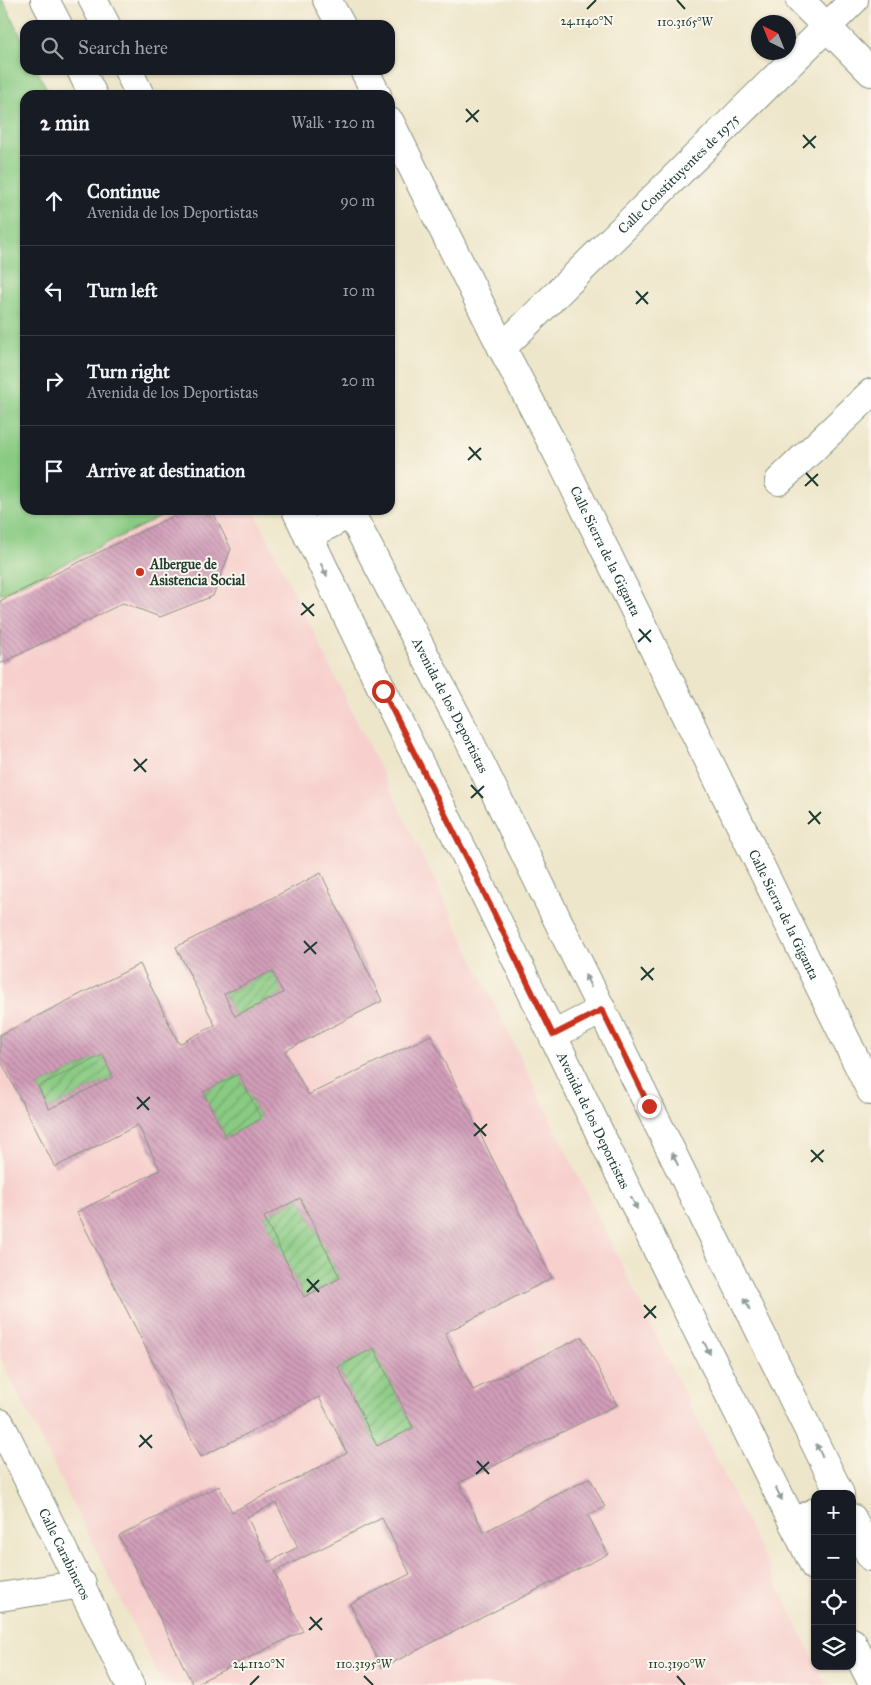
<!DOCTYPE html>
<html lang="en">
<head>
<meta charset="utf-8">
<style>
	:root { --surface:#171b24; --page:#20242c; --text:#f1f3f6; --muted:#9ea1a6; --line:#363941 }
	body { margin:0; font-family:"IM FELL Great Primer",serif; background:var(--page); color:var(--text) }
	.controls { position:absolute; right:15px; bottom:15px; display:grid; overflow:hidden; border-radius:10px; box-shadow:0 1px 4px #0004 }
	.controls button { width:45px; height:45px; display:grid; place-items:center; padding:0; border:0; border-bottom:1px solid var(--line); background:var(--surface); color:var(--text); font:25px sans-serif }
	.compass { position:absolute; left:751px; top:15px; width:45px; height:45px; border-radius:50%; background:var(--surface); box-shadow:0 1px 4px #0004; rotate:317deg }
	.stop { position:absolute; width:15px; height:15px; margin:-11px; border:4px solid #c8321e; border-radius:50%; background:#fff }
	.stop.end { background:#c8321e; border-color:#fff; box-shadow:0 1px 5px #0008 }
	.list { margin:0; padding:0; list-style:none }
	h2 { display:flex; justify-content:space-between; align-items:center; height:65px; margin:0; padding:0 20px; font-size:21px }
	h2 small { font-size:16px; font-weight:400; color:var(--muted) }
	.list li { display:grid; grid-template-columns:32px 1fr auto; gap:15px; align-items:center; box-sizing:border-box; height:90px; padding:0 20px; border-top:1px solid var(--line) }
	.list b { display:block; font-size:19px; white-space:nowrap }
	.list p { margin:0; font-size:16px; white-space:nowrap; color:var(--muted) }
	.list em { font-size:16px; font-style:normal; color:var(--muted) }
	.icon { flex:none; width:28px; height:28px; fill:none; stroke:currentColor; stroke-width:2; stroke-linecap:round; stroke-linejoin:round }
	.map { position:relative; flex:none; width:871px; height:1685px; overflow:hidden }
	.search { position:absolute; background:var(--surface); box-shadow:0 1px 4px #0004; left:20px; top:20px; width:375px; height:55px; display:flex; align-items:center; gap:12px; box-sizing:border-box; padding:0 18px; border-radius:15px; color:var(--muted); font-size:19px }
	.panel { position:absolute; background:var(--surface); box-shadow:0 1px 4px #0004; left:20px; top:90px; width:375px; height:425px; border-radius:15px }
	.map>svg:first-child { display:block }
	.built { fill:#f7d0cd }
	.green { fill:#8acb83; stroke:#54845c }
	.garden { fill:url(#garden-furrows); stroke:#54845c }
	.building { fill:url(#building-back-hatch); fill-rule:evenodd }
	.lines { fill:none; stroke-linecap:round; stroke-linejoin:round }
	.minor-casing { stroke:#86927f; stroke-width:30 }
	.minor { stroke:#fff; stroke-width:28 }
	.oneway { fill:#8f9e9a }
	.route { stroke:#c8321e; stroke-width:6 }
	.ticks { fill:none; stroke:#1f3d34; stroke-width:2 }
	.poi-dot { fill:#c8321e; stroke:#fbf7ec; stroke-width:2 }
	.labels { text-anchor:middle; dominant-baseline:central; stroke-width:4; stroke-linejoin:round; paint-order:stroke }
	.street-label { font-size:14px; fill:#1f3d34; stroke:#fbf7ec }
	.poi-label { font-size:14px; font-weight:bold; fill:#1f3d34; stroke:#fbf7ec; text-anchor:start }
	.ticks-label { font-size:12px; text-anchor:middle; fill:#1f3d34; stroke:#fbf7ec; stroke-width:4; stroke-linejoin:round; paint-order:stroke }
</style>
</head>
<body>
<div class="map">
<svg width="871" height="1685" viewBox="0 0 871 1685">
	<defs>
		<pattern id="garden-furrows" width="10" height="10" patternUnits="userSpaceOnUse" patternTransform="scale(1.25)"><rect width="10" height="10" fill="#8acb83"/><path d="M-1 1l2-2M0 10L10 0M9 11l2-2" fill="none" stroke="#70a66c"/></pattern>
		<pattern id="building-back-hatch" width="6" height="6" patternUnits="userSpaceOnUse" patternTransform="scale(1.25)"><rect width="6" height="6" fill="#d29db9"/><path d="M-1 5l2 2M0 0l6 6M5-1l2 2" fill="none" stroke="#aa8197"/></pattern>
	</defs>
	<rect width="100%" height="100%" fill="#fbf7ec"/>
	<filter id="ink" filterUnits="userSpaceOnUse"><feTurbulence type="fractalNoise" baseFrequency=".02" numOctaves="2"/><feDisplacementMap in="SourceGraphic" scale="10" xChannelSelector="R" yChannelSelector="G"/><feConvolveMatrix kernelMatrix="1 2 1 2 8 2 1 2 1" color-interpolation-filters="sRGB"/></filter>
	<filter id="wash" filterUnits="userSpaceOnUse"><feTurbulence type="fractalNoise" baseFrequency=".0096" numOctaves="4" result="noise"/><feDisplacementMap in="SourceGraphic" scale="20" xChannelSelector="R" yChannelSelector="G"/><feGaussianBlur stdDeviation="1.12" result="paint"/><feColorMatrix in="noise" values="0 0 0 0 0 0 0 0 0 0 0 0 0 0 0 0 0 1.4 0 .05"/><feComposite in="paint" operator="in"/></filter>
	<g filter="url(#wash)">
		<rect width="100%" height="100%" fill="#eee6ca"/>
		<path class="built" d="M175,510h79l561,1152v4h2l9,19h-663l-163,-328v-762z"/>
		<path class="green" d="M0,0h3l22,45v25h12l13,25h-25v415h150l-175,85z"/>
		<g class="garden">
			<path d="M272,971l11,22 -48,23 -11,-22z"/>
			<path d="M103,1055l10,22 -64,32 -11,-23z"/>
			<path d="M239,1074l22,45 -35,19 -23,-46z"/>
			<path d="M300,1198l40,80 -36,19 -40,-80z"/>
			<path d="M374,1348l39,80 -36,18 -39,-79z"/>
		</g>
		<g id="blocks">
			<g class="building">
				<path d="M185,510h27l19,39 -18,47 -53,21 -37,-14 -123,61v-63z"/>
				<path d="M321,873l61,128 -97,50 23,44 123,-60 121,243 -107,55 28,57 109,-53 35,68 -158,78 25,49 106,-54 15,29 -17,8 20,39 -226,114 -32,-64 60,-30 -28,-56 -108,54 29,59 -110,54 -74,-149 100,-50 13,26 115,-59 -28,-56 -118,60 -124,-245 83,-42 -22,-45 -83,42 -55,-108v-24l140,-71 39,80 36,-19 -39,-78zM272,971l11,22 -48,23 -11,-22zM103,1055l10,22 -64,32 -11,-23zM239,1074l22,45 -35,19 -23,-46zM300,1198l40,80 -36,19 -40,-80zM374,1348l39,80 -36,18 -39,-79zM276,1503l22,44 -29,15 -22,-45z"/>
			</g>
		</g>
	</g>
	<g filter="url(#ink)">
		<use href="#blocks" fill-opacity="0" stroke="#86927f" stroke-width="1"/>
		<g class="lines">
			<g class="minor-casing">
				<g id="minor">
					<path d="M45,0l13,25"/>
					<path d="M93,0l13,25"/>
					<path d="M327,0l14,25"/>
					<path d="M800,0l71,72"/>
					<path d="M81,70l12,25"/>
					<path d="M128,70l12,25"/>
					<path d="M364,70l13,25"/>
					<path id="s1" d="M390,122l112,226 59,112 310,631"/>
					<path id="s2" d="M502,348l352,-348"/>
					<path d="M779,481l92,-88"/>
					<path id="s3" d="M296,510l87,181 89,177 146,303 197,396"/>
					<path id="s4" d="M349,510l118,226 373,758"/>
					<path d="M308,536l43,-23"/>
					<path d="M553,1035l49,-25"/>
					<path id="s5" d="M0,1423l130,262"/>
					<path d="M852,1518l19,39"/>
					<path d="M793,1523l22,-11"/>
					<path d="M0,1597l82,-13"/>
					<path d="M852,1642l19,38"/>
				</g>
			</g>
			<use href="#minor" class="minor"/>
		</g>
		<defs><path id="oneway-solid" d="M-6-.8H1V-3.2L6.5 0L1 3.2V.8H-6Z" transform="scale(1.25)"/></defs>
		<g class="oneway">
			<use href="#oneway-solid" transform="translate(324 570) rotate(64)"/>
			<use href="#oneway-solid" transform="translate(588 981) rotate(-116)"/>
			<use href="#oneway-solid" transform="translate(675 1159) rotate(-116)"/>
			<use href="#oneway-solid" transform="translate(634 1203) rotate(63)"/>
			<use href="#oneway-solid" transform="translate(747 1304) rotate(-116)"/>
			<use href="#oneway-solid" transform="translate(707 1348) rotate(63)"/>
			<use href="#oneway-solid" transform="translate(819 1450) rotate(-116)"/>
			<use href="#oneway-solid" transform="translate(779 1494) rotate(64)"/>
		</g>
	</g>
	<g class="lines" filter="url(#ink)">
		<path class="route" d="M383,691l89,177 81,167 49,-25 47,96"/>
	</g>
	<path class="ticks" d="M677,0l8,9M587,9l9,-9M466,109l12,13M466,122l13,-12M803,135l12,13M803,148l13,-12M636,291l12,13M636,304l12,-12M469,447l12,13M468,460l13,-12M806,473l12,13M805,486l13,-12M302,603l12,13M301,615l13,-11M639,629l12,13M638,642l13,-12M134,759l12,13M134,771l13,-12M471,785l12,13M471,798l13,-12M809,811l11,13M808,824l13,-12M304,941l12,13M304,953l13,-11M641,967l12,13M641,980l13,-12M137,1097l12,13M137,1109l13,-12M474,1123l12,13M474,1136l13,-12M811,1150l12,12M811,1162l13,-12M307,1279l12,13M307,1292l12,-12M644,1305l12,13M644,1318l12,-12M140,1435l12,13M139,1447l13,-12M477,1461l12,13M476,1474l13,-12M310,1617l12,13M309,1630l13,-12M364,1676l9,9M677,1676l8,9M250,1685l9,-9"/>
	<circle class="poi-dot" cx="140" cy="572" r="5"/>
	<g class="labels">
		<g class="street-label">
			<text stroke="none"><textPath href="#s2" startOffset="248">Calle Constituyentes de 1975</textPath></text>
			<text stroke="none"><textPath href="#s1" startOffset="480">Calle Sierra de la Giganta</textPath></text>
			<text stroke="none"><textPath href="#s4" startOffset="220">Avenida de los Deportistas</textPath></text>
			<text stroke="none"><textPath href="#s1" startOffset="885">Calle Sierra de la Giganta</textPath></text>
			<text stroke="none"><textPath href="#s3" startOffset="679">Avenida de los Deportistas</textPath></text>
			<text stroke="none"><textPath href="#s5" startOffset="146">Calle Carabineros</textPath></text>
		</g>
		<g class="poi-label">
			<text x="150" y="564">Albergue de<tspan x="150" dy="16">Asistencia Social</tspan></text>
		</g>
	</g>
	<g class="ticks-label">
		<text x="587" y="25">24.1140°N</text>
		<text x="685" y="26">110.3165°W</text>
		<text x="364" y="1668">110.3195°W</text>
		<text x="677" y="1668">110.3190°W</text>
		<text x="259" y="1668">24.1120°N</text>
	</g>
</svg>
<div class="controls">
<button>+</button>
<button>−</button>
<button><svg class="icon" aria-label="locate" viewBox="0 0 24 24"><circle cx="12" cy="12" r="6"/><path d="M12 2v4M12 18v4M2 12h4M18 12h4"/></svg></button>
<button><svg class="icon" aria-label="layers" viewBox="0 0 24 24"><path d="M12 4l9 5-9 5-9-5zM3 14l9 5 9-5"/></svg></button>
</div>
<svg class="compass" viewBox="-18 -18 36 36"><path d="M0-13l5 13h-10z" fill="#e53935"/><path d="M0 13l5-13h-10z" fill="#9ea1a6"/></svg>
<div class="stop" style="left:383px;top:691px"></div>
<div class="stop end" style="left:649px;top:1106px"></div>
<div class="search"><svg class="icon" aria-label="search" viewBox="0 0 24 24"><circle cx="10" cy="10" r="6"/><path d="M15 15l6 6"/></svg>Search here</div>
<section class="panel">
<h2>2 min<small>Walk · 120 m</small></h2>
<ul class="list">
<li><svg class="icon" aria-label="ahead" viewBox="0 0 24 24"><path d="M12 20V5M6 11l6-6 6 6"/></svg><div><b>Continue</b><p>Avenida de los Deportistas</p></div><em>90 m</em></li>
<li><svg class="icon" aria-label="left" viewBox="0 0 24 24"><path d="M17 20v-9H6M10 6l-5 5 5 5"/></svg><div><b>Turn left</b></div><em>10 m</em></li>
<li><svg class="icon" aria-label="right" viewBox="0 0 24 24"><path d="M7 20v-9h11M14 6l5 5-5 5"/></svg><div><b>Turn right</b><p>Avenida de los Deportistas</p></div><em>20 m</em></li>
<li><svg class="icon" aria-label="arrive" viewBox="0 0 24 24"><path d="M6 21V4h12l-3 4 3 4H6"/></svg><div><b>Arrive at destination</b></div></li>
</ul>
</section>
</div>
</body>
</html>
